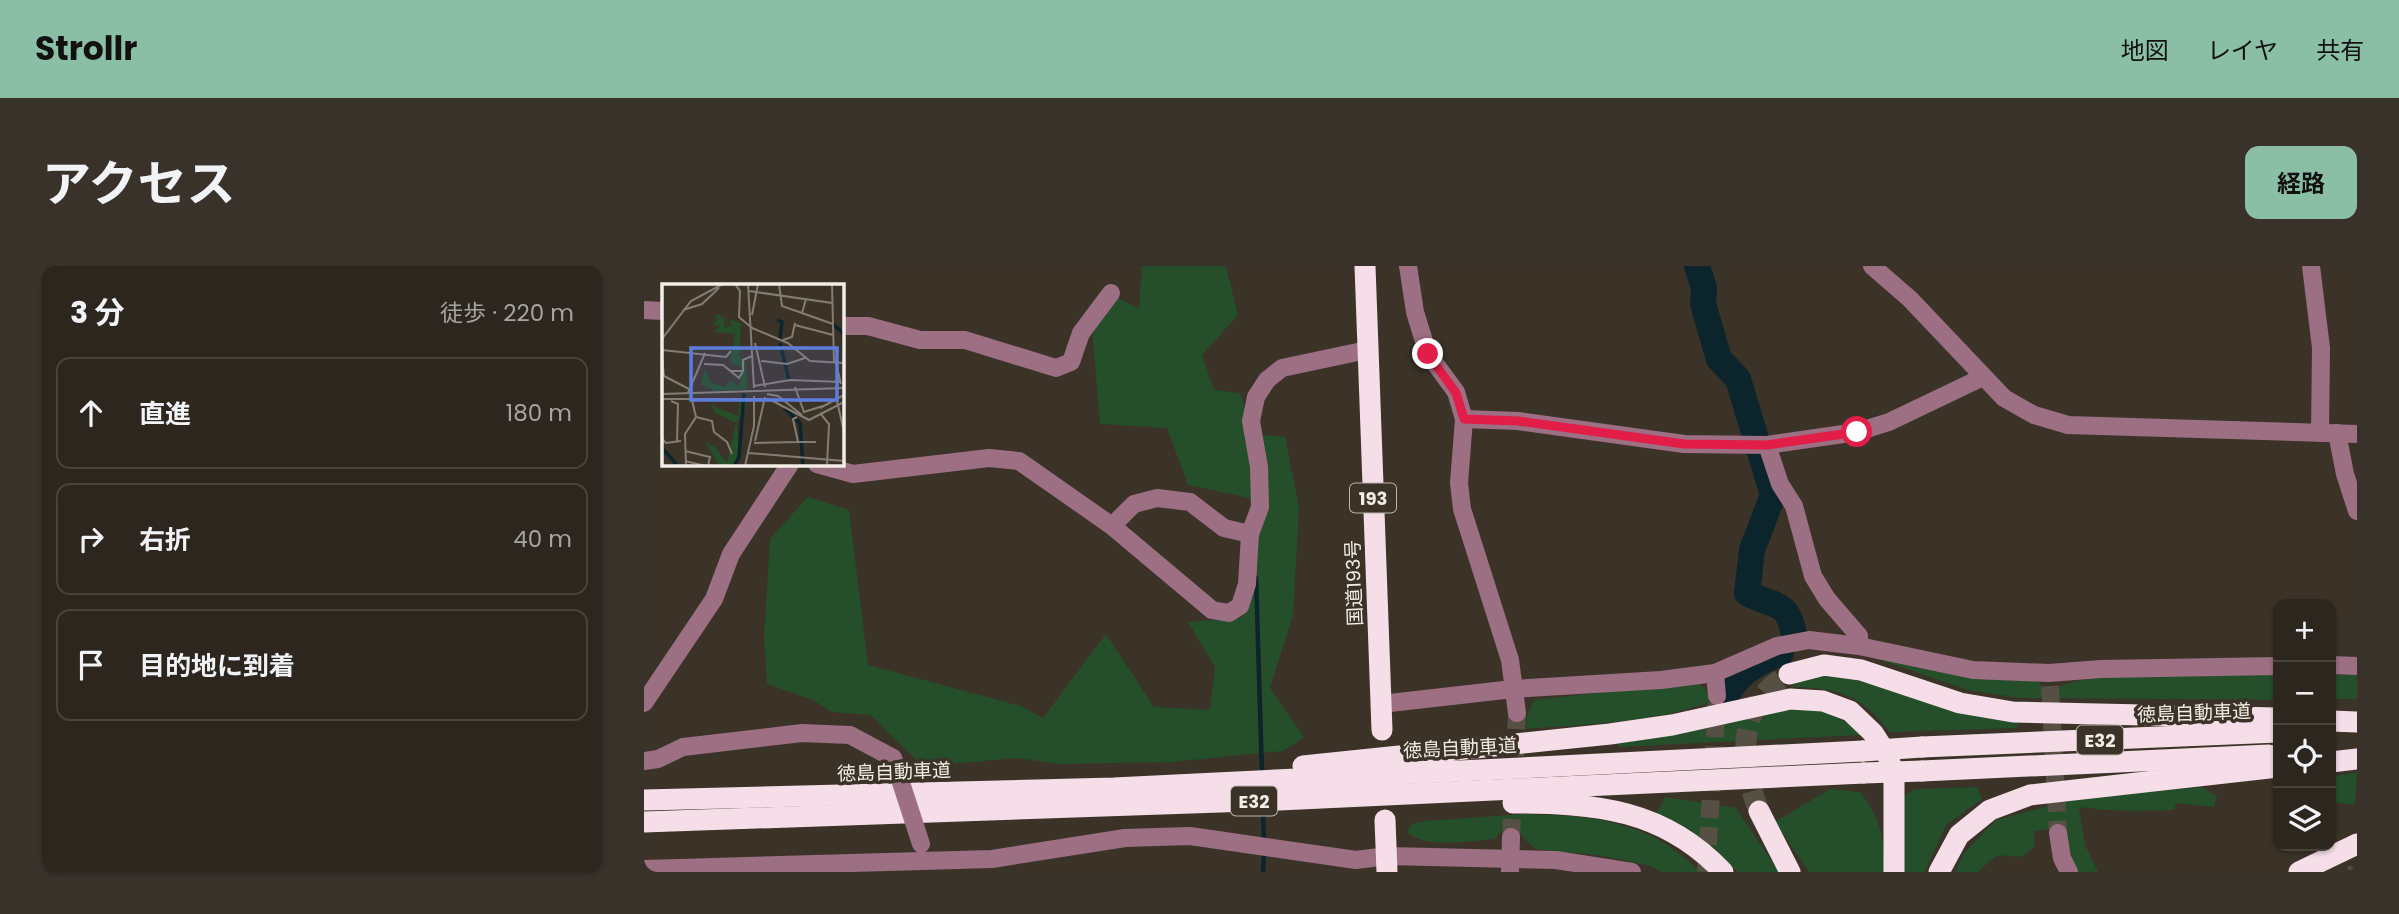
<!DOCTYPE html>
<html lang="ja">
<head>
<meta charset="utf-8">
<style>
	:root { --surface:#2c261e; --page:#38322b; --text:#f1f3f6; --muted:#a6a5a4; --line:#48433c; --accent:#8abfa5 }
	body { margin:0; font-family:Poppins,"Noto Sans JP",sans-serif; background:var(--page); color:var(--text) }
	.controls { position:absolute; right:21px; bottom:21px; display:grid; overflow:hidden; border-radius:14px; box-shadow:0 2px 5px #0004 }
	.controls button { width:63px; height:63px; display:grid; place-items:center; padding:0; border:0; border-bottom:2px solid var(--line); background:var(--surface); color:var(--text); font:35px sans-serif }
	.stop { position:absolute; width:21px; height:21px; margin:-16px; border:5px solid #e11d48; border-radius:50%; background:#fff }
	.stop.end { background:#e11d48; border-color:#fff; box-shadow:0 2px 7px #0008 }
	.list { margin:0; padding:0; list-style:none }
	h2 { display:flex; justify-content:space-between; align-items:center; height:91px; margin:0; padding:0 28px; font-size:30px }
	h2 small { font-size:23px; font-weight:400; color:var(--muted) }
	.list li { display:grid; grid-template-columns:46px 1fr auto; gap:21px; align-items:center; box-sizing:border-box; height:112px; margin:0 14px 14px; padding:0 14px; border:2px solid var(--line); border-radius:14px }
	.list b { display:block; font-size:26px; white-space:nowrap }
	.list em { font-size:23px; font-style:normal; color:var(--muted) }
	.icon { flex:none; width:38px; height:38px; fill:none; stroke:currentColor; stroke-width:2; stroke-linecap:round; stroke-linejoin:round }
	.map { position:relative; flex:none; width:1713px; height:606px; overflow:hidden; border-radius:14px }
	header { display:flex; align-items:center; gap:42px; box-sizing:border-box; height:98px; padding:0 35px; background:var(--accent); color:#111 }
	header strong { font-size:33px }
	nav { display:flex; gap:38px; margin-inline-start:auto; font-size:24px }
	.intro { display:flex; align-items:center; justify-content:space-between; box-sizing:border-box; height:168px; padding:0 42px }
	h1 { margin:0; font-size:49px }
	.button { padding:18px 32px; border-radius:14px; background:var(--accent); color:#111; font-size:24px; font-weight:700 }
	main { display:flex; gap:42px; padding:0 42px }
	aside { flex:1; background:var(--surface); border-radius:14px; box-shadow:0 2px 5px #0004 }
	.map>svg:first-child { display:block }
	.green { fill:#254e2b }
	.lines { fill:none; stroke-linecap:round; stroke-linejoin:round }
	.stream { stroke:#0c242b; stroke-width:4.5 }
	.river { stroke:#0c242b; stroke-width:26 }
	.minor-tunnel { stroke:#564f44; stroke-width:18; stroke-dasharray:18 9; stroke-linecap:butt }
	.highway-tunnel { stroke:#564f44; stroke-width:21; stroke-dasharray:21 10; stroke-linecap:butt }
	.minor { stroke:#9d6f83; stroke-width:18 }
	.highway { stroke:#f5dee7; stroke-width:21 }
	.minor-bridge { stroke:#9d6f83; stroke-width:18 }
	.highway-bridge { stroke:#f5dee7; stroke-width:21 }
	.route { stroke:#e11d48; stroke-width:9 }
	.labels { text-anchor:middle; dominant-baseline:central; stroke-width:7; stroke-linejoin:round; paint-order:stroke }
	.shield { fill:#3b3328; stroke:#bbb5ad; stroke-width:2 }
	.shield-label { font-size:18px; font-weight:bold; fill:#f2ede6 }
	.street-label { font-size:19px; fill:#f2ede6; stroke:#3b3328 }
	.inset-river { fill:none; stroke:#0c242b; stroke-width:3.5 }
	.inset-road { fill:none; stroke:#847d74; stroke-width:2 }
	.view { fill:#5d7edc; fill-opacity:0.15; stroke:#5d7edc; stroke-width:3.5 }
	.inset-edge { fill:none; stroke:#f2ede6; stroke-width:3.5 }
</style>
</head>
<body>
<header>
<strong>Strollr</strong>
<nav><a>地図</a><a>レイヤ</a><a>共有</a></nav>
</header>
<div class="intro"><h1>アクセス</h1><a class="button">経路</a></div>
<main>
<aside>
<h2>3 分<small>徒歩 · 220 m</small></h2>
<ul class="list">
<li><svg class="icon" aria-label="ahead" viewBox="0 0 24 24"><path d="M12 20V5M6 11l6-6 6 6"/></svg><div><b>直進</b></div><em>180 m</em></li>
<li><svg class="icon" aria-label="right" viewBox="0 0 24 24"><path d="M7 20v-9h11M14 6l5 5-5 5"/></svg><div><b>右折</b></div><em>40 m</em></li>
<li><svg class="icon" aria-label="arrive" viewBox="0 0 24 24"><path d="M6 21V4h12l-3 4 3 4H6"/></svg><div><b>目的地に到着</b></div></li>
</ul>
</aside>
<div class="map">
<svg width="1713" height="606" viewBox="0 0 1713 606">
	<rect width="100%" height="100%" fill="#3b3328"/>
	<g class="green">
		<path d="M498,0h84l12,49 -36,40 12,35 26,3 13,41 32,3 14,71 -6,107 -23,73 34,49 -21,14 -111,11 -111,2 -44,-6 -94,8 -53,-51 -38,-3 -19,-12 -46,-16 -3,-47 6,-98 38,-42 41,13 19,155 153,41 22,12 63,-84 48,73 56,3 5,-43 -27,-45 54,-4 16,-65 -8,-55 -62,-13 -21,-57 -67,-4 -9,-107 25,-20 23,12z"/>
		<path d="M1228,391l165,21 7,12h11c20,-22 186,-14 223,-15v25l-258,-2 -52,-8z"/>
		<path d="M1186,408l187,44v10l-127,4c-28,-37 -54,-45 -99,-45l13,-10z"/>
		<rect x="1687" y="409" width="26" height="24"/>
		<path d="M1053,416l9,8 4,12c-57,21 -124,22 -184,27l1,-13 7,-16z"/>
		<path d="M1173,442l40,19 3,8 -242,12 1,-5 153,-33z"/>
		<path d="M1713,507l-2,32 -24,-3v-26z"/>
		<path d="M1333,521l5,12 -36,26 -21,47h-23l2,-76 11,-7z"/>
		<path d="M1558,521l15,9 -3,11 -38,-4 -2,7c-22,1 -46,1 -68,0 -10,0 -16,-4 -27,-2l6,37 13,27h-21l-14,-44 -29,3 1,16 -15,10 -23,-2 -19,17h-22l7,-18 33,-34 80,-21z"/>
		<path d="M1186,523l30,3c21,25 24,48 25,80h-76l-34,-50z"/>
		<path d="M1021,531l71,11 43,64h-41l-42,-37 -40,-21z"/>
		<path d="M881,548c70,2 124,6 175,58h-39l-10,-6 -54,-11 -62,-6 -11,-10 -5,-10 -16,-1 -8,11c-24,1 -69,11 -88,-7l5,-8 13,-3z"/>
	</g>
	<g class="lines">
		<g class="stream">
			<path d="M612,312l6,195"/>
			<path d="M619,540l1,37"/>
			<path d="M619,606l1,-20"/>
		</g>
		<g class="river">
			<path d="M1053,0l7,22 -1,16 16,55 19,20 35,116 -21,55 -5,43c28,15 40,6 47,41"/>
			<path d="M1083,428c14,-23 30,-31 54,-41"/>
		</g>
		<g class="minor-tunnel">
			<path d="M1406,420l8,147"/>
			<path d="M867,571l6,-124"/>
			<path d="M1062,606l11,-169"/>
			<path d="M1712,606l1,-4"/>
		</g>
		<path class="highway-tunnel" d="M1115,545c-20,-50 -23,-108 30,-137"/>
		<g class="minor">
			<path d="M764,0l7,46 13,42 28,38 8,27 -5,64 3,26 48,151 7,53"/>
			<path d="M1228,0l38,33 94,99 30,17 34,10 289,9"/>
			<path d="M1667,0l10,82 -1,85"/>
			<path d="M0,44l19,1"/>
			<path d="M198,60h26l52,14h45l91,28 15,-6 10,-29 30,-40"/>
			<path d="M820,153l54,2 166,23 83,1 90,-13 32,-10 92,-44"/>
			<path d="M1693,167l8,41 12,37"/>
			<path d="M1123,179l13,39 14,22 19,70 14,23 32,37v10"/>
			<path d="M173,198l36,10 136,-16 30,3 93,65 100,84 17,3 11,-7 7,-22 3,-50"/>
			<path d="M468,260l22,-22 23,-6 33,4 34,26 26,6 10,-27 -1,-40 -8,-46 5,-24 11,-17 15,-12 85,-18"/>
			<path d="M1687,399l26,1"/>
			<path d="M1071,407l2,23"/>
			<path d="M0,437l70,-104 17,-45 59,-90"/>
			<path d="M737,438l132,-15 148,-9 54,-7 62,-27 32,-6 50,6 114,24 76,3 52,-4 177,-3"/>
			<path d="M0,495l14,-2 25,-12 119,-14 48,2 43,23"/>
			<path d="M1414,567l4,25 7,14"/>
			<path d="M0,603l348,-10 133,-21 65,-2 166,24 31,-4 169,4 76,12"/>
			<path d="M866,606l1,-35"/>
		</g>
		<g class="highway">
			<path d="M721,0l17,464"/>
			<path d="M1145,408l35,-9 37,5 99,33 53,9 265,6"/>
			<path d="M1687,455l26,1"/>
			<path d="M1278,481l356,-15"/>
			<path d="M1687,496l26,-3"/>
			<path d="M659,500l307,-32 62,-9 118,-26 33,2 27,10 23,22 16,25 5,24v90"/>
			<path d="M1278,505l347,-16"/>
			<path d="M0,534l470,-12 749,-37"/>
			<path d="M869,537c82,0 151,6 210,69"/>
			<path d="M1115,545l31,61"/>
			<path d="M741,554l2,52"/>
			<path d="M0,556l635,-22 585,-27"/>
			<path d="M1295,606l20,-37 31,-25 40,-15 248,-28"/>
			<path d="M1655,606l58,-28"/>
		</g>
		<path class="minor-bridge" d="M249,492l28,86"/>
		<g class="highway-bridge">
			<path d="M1219,485l59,-4"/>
			<path d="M1220,507l58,-2"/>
		</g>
	</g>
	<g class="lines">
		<path class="route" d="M784,88l28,39 8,26 54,2 166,23 83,1 90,-13"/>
	</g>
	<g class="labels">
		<g class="shield">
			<rect x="706" y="217.5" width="46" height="29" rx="5"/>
			<rect x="1433" y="459.5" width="46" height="29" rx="5"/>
			<rect x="587" y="520.5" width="46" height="29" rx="5"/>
		</g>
		<g class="shield-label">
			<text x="729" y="232">193</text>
			<text x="1456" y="474">E32</text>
			<text x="610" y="535">E32</text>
		</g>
		<g class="street-label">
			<text transform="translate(710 317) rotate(-92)">国道193号</text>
			<text transform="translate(1550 447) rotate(-2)">徳島自動車道</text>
			<text transform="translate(816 482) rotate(-3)">徳島自動車道</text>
			<text transform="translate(250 506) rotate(-2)">徳島自動車道</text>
		</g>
	</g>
	<g transform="translate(18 18)">
		<rect width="182" height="182" fill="#3b3328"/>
		<path d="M54,30l9,4 -1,10 8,-3 -3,-6 12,4 -2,33 7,7 1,26 -32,2 -14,-7 4,-16 5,14 15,5 5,-7 9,6 4,-18 -13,-6 5,-28 -21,-2 6,-7 -6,1 1,-5 8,-3 -6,1zM79,116l7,1 -11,21 2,38 -4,6h-15l-16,-25 12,7 11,15 9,-40 -21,-10 -4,-8 27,11z" fill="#254e2b"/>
		<path class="inset-river" d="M115,36l5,2 -2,17M171,40l10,9 1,27M118,59l9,37M122,124l16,15 3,43M0,164l16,18M72,182l5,-9 5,-64"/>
		<path class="inset-road" d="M73,0l5,7 -1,26 13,11M86,0l6,104M117,0l3,22 20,7M170,0l2,79M87,7l83,12M144,15l-4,14 31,11M21,26l19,-6 17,-16M90,31l6,-31M133,41l38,10M90,44l36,15 22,18 34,2M0,55l29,-38 32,-17M121,56l9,-3 3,-14M93,59l10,44M0,66l64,7 5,-6M0,73l2,19 25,13M99,77l26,3 18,-6M174,79l5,21M42,80l19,1 16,13 4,-7M69,87h12v-11l9,-4M92,102l36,-6 51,2M133,103l9,25 19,-6M26,109l17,-40M0,110l182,-6M105,110l11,2 24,19M0,115h107l40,21 35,-18M9,117l7,3 -1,37M175,117l7,31M158,124l24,-13M158,129l9,11 -2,42M34,133l16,4 2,11 13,10 5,12M135,133l-4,2 5,23h18M0,154l4,5 15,-2M93,157l10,-44M92,159l44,-1M23,167l25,6 -2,9M87,169l95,8M23,177l21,5M24,182l-1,-32 11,-17 -4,-17M83,182l9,-40v-30"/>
		<path class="view" d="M29,64h146v52h-146z"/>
		<rect width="182" height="182" class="inset-edge"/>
	</g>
</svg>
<div class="controls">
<button>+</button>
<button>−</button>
<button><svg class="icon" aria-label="locate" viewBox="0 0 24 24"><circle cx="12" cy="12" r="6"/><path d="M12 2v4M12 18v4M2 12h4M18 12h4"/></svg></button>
<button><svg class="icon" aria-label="layers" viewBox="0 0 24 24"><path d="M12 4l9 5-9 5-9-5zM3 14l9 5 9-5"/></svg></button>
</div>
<div class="stop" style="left:1213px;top:166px"></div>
<div class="stop end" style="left:784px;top:88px"></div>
</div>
</main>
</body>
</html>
